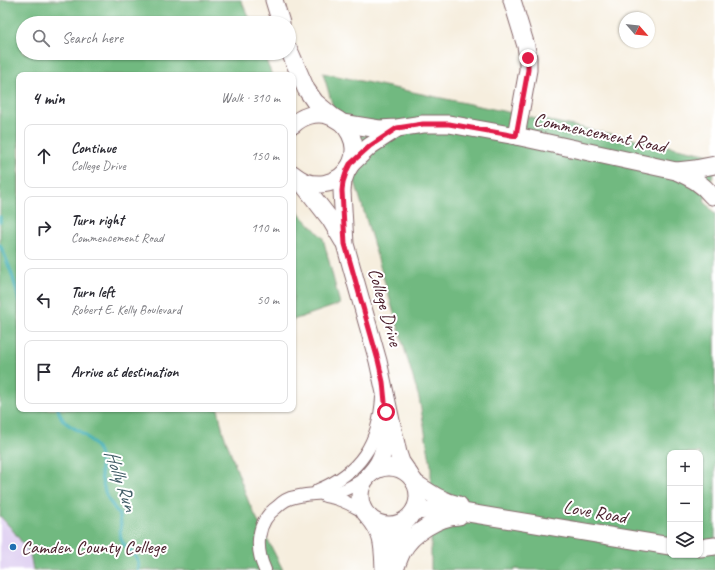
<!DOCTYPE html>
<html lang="en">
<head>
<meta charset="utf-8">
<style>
	:root { --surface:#fff; --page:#f2f2f3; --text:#2b2b33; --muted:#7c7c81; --line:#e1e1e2 }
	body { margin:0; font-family:Caveat,sans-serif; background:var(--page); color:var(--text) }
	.controls { position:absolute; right:12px; bottom:12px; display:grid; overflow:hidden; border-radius:8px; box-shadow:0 1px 3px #0004 }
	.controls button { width:36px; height:36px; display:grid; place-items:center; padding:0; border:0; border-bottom:1px solid var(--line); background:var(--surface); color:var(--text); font:20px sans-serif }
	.compass { position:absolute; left:619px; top:12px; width:36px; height:36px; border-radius:50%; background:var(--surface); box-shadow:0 1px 3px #0004; rotate:118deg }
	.stop { position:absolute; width:12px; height:12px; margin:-9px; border:3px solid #e11d48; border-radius:50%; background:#fff }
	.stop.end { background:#e11d48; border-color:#fff; box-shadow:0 1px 4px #0008 }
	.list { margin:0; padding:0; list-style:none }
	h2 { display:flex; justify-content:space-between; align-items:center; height:52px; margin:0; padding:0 16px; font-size:17px }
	h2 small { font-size:13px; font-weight:400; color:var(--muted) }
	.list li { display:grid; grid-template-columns:26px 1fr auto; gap:12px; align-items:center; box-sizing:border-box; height:64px; margin:0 8px 8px; padding:0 8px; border:1px solid var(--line); border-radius:8px }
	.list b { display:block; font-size:15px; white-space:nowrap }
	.list p { margin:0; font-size:13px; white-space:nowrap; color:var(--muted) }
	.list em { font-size:13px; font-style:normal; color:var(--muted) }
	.icon { flex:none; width:22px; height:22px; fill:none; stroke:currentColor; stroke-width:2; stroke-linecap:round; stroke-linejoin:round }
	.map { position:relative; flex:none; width:715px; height:570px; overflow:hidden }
	.search { position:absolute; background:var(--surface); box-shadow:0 1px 3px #0004; left:16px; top:16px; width:280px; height:44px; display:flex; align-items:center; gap:10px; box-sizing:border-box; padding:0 14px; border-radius:22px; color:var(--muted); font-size:15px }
	.panel { position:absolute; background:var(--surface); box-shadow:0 1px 3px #0004; left:16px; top:72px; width:280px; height:340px; border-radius:8px }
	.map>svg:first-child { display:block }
	.built { fill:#e2d4f3 }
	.forest { fill:#71b980; stroke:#5e6c56; fill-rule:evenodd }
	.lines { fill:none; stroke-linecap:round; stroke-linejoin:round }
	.stream { stroke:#3aacb2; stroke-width:3.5 }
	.street-casing { stroke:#86676a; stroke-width:14 }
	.secondary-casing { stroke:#86676a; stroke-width:19 }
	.street { stroke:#fff; stroke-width:12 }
	.secondary { stroke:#fff; stroke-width:17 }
	.route { stroke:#e11d48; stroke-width:5 }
	.poi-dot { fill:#1f6fb2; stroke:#fff; stroke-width:1.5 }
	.labels { text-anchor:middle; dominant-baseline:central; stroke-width:4; stroke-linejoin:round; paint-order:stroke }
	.street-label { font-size:19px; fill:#4a1f2b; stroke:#fff }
	.poi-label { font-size:19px; fill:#4a1f2b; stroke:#fff; text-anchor:start }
	.water-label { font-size:20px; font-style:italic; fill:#435e68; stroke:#fff }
</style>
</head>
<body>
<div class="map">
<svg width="715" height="570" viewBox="0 0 715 570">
	<rect width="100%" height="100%" fill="#fff"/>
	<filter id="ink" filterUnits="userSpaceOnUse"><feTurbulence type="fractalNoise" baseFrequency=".025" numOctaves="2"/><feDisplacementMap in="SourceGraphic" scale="8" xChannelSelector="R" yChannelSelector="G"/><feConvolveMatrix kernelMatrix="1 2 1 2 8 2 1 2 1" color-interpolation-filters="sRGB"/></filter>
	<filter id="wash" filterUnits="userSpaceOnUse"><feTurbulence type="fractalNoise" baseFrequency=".012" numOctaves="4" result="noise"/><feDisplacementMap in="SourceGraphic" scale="16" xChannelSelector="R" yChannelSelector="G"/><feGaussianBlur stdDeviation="0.9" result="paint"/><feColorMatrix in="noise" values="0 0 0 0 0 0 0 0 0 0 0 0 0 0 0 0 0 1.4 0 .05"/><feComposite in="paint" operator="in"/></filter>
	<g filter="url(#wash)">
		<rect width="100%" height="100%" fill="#f6eede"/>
		<path class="built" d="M0,516l11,12 19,25 3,17h-33z"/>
		<g class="forest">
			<path d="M0,0h241l10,23h-228v30h240l9,22h-253v334h199l5,23 26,71 34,67h-250l-3,-17 -19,-25 -11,-12z"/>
			<path d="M323,73l392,83v13l-11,32 11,13v356h-187l-13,-1v1h-84v-104l-12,-68zM670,453h30v102h-30z"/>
			<path d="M293,207l30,31 17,66 -47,16z"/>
		</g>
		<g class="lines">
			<g class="stream">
				<path d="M0,217v5"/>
				<path d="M0,245c9,19 15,35 19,56"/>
				<path d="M58,409c1,4 3,8 5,11 5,6 12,8 18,12 5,4 13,11 17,18 4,8 2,20 4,30 2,7 3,14 7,20 3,6 10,12 11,18 2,7 -1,14 1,21 5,14 20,13 17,31"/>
			</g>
		</g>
	</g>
	<g filter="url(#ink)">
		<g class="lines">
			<g class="street-casing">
				<g id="street">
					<path d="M318,490c42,-17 61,-47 64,-92"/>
					<path d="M325,496c15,2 26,9 40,16"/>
					<path d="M265,570c-10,-22 -9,-48 12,-63 5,-5 11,-9 18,-10 14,-4 29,-3 43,-5 10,-2 19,-9 28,-14"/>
				</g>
			</g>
			<g class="secondary-casing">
				<g id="secondary">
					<path d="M274,0l7,23"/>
					<path d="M512,0l14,46 2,12v12l-12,66"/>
					<path d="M289,50l17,39 9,13 17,14"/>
					<path d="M342,123l37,6 18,-1 26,-4h26l67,12 160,35c15,7 26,12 36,25"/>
					<path d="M293,125c9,-9 22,-13 34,-10 21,6 33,29 24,49 -12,23 -40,26 -58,10"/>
					<path d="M351,164l19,-18 26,-17"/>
					<path d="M347,170l-4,11 -1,10 3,53 33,117 20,92 3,9 9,13"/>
					<path d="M677,171l18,-2 20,-4"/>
					<path d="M298,178l32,41 13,22"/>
					<circle cx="389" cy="496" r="29"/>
					<path d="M371,473c14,-15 14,-29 15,-49"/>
					<path d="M415,483c15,10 26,18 44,22"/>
					<path d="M414,511l30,-2 226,37"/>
					<path d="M368,516c16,18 15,31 16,54"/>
					<path d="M700,548l15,-2"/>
					<path d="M390,564c1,-19 5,-32 19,-46"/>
					<path d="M395,570c2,-6 4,-12 7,-18 10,-19 36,-35 57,-36"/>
				</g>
			</g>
			<use href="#street" class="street"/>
			<use href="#secondary" class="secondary"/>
		</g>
	</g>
	<g class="lines" filter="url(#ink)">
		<path class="route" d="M386,412l-3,-30 -5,-22 -33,-116 -3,-53 1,-9 4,-12 3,-6 20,-18 27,-18 26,-4h26l67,12 12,-66v-12"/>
	</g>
	<circle class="poi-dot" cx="13" cy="547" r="4"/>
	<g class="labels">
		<g class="street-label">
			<text transform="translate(600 133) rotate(12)">Commencement Road</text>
			<text transform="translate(385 307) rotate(74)">College Drive</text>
			<text transform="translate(595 512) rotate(10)">Love Road</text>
		</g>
		<g class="poi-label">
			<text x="21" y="547">Camden County College</text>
		</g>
		<g class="water-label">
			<text transform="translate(121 480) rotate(71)">Holly Run</text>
		</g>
	</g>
</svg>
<div class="controls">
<button>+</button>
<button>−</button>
<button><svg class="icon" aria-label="layers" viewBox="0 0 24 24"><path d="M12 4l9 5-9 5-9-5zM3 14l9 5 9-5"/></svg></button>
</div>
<svg class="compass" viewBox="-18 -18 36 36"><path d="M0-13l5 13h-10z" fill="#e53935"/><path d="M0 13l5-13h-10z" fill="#7c7c81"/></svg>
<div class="stop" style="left:386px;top:412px"></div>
<div class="stop end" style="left:528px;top:58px"></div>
<div class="search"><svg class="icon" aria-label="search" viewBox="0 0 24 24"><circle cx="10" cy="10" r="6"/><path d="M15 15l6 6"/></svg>Search here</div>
<section class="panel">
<h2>4 min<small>Walk · 310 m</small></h2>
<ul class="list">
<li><svg class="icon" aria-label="ahead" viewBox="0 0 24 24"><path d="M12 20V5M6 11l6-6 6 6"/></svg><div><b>Continue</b><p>College Drive</p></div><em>150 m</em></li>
<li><svg class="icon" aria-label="right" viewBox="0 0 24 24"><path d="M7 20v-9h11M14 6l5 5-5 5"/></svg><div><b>Turn right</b><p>Commencement Road</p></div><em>110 m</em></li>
<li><svg class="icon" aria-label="left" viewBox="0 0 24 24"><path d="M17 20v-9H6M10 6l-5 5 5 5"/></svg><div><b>Turn left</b><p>Robert E. Kelly Boulevard</p></div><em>50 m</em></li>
<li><svg class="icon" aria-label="arrive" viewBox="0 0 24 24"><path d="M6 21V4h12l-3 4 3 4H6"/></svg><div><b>Arrive at destination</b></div></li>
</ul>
</section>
</div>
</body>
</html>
